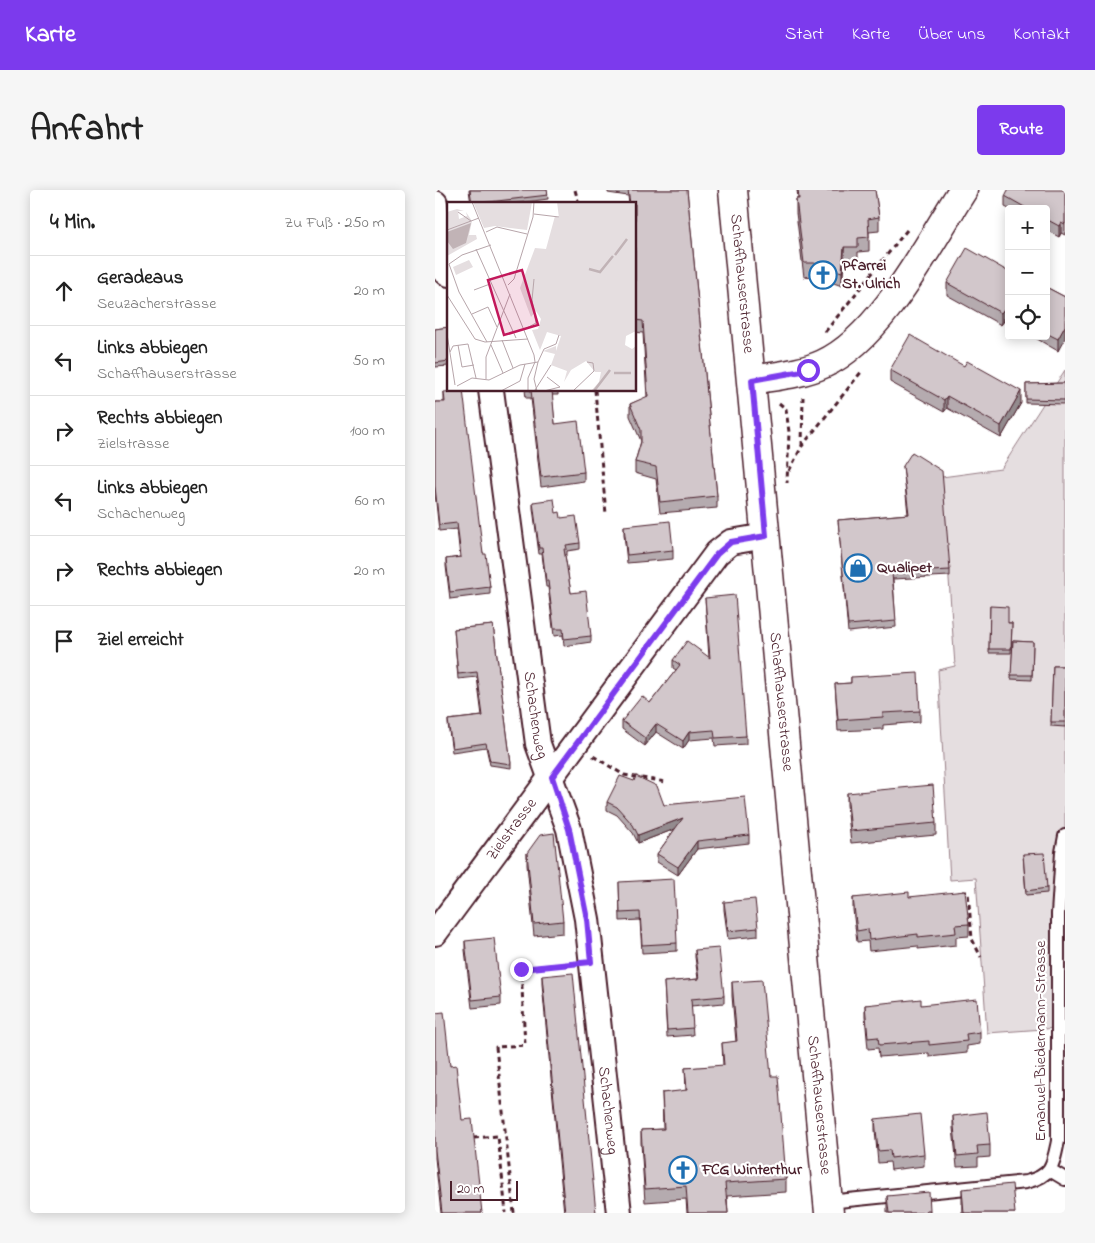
<!DOCTYPE html>
<html lang="de">
<head>
<meta charset="utf-8">
<style>
	:root { --surface:#fff; --page:#f6f6f6; --text:#222; --muted:#767676; --line:#e0e0e0; --accent:#7c3aed }
	body { margin:0; font-family:"Indie Flower",sans-serif; background:var(--page); color:var(--text) }
	.controls { position:absolute; right:15px; top:15px; display:grid; overflow:hidden; border-radius:5px; box-shadow:0 2px 12px #0003 }
	.controls button { width:45px; height:45px; display:grid; place-items:center; padding:0; border:0; border-bottom:1px solid var(--line); background:var(--surface); color:var(--text); font:25px sans-serif }
	.scale { position:absolute; left:15px; bottom:12px; width:68px; box-sizing:border-box; padding-left:5px; border:2px solid #4a1f2b; border-top:0; font-size:14px; line-height:18px; white-space:nowrap; color:#4a1f2b; -webkit-text-stroke:4px #fff; paint-order:stroke }
	.stop { position:absolute; width:15px; height:15px; margin:-11px; border:4px solid #7c3aed; border-radius:50%; background:#fff }
	.stop.end { background:#7c3aed; border-color:#fff; box-shadow:0 1px 5px #0008 }
	.list { margin:0; padding:0; list-style:none }
	h2 { display:flex; justify-content:space-between; align-items:center; height:65px; margin:0; padding:0 20px; font-size:21px }
	h2 small { font-size:16px; font-weight:400; color:var(--muted) }
	.list li { display:grid; grid-template-columns:32px 1fr auto; gap:15px; align-items:center; box-sizing:border-box; height:70px; padding:0 20px; border-top:1px solid var(--line) }
	.list b { display:block; font-size:19px; white-space:nowrap }
	.list p { margin:0; font-size:16px; white-space:nowrap; color:var(--muted) }
	.list em { font-size:16px; font-style:normal; color:var(--muted) }
	.icon { flex:none; width:28px; height:28px; fill:none; stroke:currentColor; stroke-width:2; stroke-linecap:round; stroke-linejoin:round }
	.map { position:relative; flex:none; width:630px; height:1023px; overflow:hidden; border-radius:5px }
	header { display:flex; align-items:center; gap:30px; box-sizing:border-box; height:70px; padding:0 25px; background:var(--accent); color:#fff }
	header strong { font-size:24px }
	nav { display:flex; gap:28px; margin-inline-start:auto; font-size:18px }
	.intro { display:flex; align-items:center; justify-content:space-between; box-sizing:border-box; height:120px; padding:0 30px }
	h1 { margin:0; font-size:35px }
	.button { padding:12px 22px; border-radius:5px; background:var(--accent); color:#fff; font-size:18px; font-weight:700 }
	main { display:flex; gap:30px; padding:0 30px }
	aside { flex:1; background:var(--surface); border-radius:5px; box-shadow:0 2px 12px #0003 }
	.map>svg:first-child { display:block }
	.green { fill:#e5dee0; stroke:#987e86 }
	.lines { fill:none; stroke-linecap:round; stroke-linejoin:round }
	.lane-casing { stroke:#4a1f2b; stroke-width:16 }
	.street-casing { stroke:#4a1f2b; stroke-width:28 }
	.secondary-casing { stroke:#4a1f2b; stroke-width:31 }
	.primary-casing { stroke:#4a1f2b; stroke-width:31 }
	.path { stroke:#4a1f2b; stroke-width:3; stroke-dasharray:5 4; stroke-linecap:butt }
	.lane { stroke:#fff; stroke-width:12 }
	.street { stroke:#fff; stroke-width:24 }
	.secondary { stroke:#fff; stroke-width:28 }
	.primary { stroke:#fff; stroke-width:28 }
	.wall { fill:#b5abaf; stroke:#4a1f2b }
	.shaded-wall { fill:#938b8e; stroke:#4a1f2b }
	.building { fill:#d2c7cb; stroke:#4a1f2b }
	.route { stroke:#7c3aed; stroke-width:6 }
	.labels { text-anchor:middle; dominant-baseline:central; stroke-width:4.5; stroke-linejoin:round; paint-order:stroke }
	.poi-label { font-size:16px; font-weight:bold; fill:#4a1f2b; stroke:#fff; text-anchor:start }
	.street-label { font-size:16px; fill:#4a1f2b; stroke:#fff }
	.inset-river { fill:none; stroke:#c1b3b6; stroke-width:2.5 }
	.inset-road { fill:none; stroke:#b7a5aa; stroke-width:1 }
	.view { fill:#c2185b; fill-opacity:0.15; stroke:#c2185b; stroke-width:2.5 }
	.inset-edge { fill:none; stroke:#4a1f2b; stroke-width:2.5 }
</style>
</head>
<body>
<header>
<strong>Karte</strong>
<nav><a>Start</a><a>Karte</a><a>Über uns</a><a>Kontakt</a></nav>
</header>
<div class="intro"><h1>Anfahrt</h1><a class="button">Route</a></div>
<main>
<aside>
<h2>4 Min.<small>Zu Fuß · 250 m</small></h2>
<ul class="list">
<li><svg class="icon" aria-label="ahead" viewBox="0 0 24 24"><path d="M12 20V5M6 11l6-6 6 6"/></svg><div><b>Geradeaus</b><p>Seuzacherstrasse</p></div><em>20 m</em></li>
<li><svg class="icon" aria-label="left" viewBox="0 0 24 24"><path d="M17 20v-9H6M10 6l-5 5 5 5"/></svg><div><b>Links abbiegen</b><p>Schaffhauserstrasse</p></div><em>50 m</em></li>
<li><svg class="icon" aria-label="right" viewBox="0 0 24 24"><path d="M7 20v-9h11M14 6l5 5-5 5"/></svg><div><b>Rechts abbiegen</b><p>Zielstrasse</p></div><em>100 m</em></li>
<li><svg class="icon" aria-label="left" viewBox="0 0 24 24"><path d="M17 20v-9H6M10 6l-5 5 5 5"/></svg><div><b>Links abbiegen</b><p>Schachenweg</p></div><em>60 m</em></li>
<li><svg class="icon" aria-label="right" viewBox="0 0 24 24"><path d="M7 20v-9h11M14 6l5 5-5 5"/></svg><div><b>Rechts abbiegen</b></div><em>20 m</em></li>
<li><svg class="icon" aria-label="arrive" viewBox="0 0 24 24"><path d="M6 21V4h12l-3 4 3 4H6"/></svg><div><b>Ziel erreicht</b></div></li>
</ul>
</aside>
<div class="map">
<svg width="630" height="1023" viewBox="0 0 630 1023">
	<rect width="100%" height="100%" fill="#fff"/>
	<filter id="ink" filterUnits="userSpaceOnUse"><feTurbulence type="fractalNoise" baseFrequency=".02" numOctaves="2"/><feDisplacementMap in="SourceGraphic" scale="10" xChannelSelector="R" yChannelSelector="G"/><feConvolveMatrix kernelMatrix="1 2 1 2 8 2 1 2 1" color-interpolation-filters="sRGB"/></filter>
	<g filter="url(#ink)">
		<path class="green" d="M630,180v590l-7,2v66l-71,5 -11,-155 -26,2 -12,-210 17,-4 -13,-189 59,-8z"/>
		<g class="lines">
			<g class="lane-casing">
				<g id="lane">
					<path d="M615,980l15,9"/>
					<path d="M393,1012l198,-20c26,-6 27,-17 32,-41v-227l4,-62 3,-16"/>
				</g>
			</g>
			<g class="street-casing">
				<g id="street">
					<path d="M0,13l8,67 6,4"/>
					<path id="s1" d="M56,200l47,354 31,85 18,90 32,294"/>
					<path id="s2" d="M0,743l282,-380 14,-11 35,-6"/>
				</g>
			</g>
			<g class="secondary-casing">
				<path id="secondary" d="M317,190c23,-4 49,-6 71,-16 58,-26 106,-121 140,-174"/>
			</g>
			<g class="primary-casing">
				<g id="primary">
					<path id="s3" d="M298,0l96,1023"/>
				</g>
			</g>
			<g class="path">
				<path d="M140,0l4,14"/>
				<path d="M390,142l82,-102"/>
				<path d="M160,200l11,124"/>
				<path d="M344,213l7,6 3,23 -2,51"/>
				<path d="M367,256l1,-49"/>
				<path d="M354,281l13,-25 60,-75"/>
				<path d="M158,566l31,19 42,7"/>
				<path d="M527,702h6l4,47 9,18"/>
				<path d="M39,948l24,-2 8,77"/>
				<path d="M79,1023l-18,-166 29,-2 -4,-76 50,-5"/>
			</g>
			<use href="#lane" class="lane"/>
			<use href="#street" class="street"/>
			<use href="#secondary" class="secondary"/>
			<use href="#primary" class="primary"/>
		</g>
		<g class="wall">
			<path d="M34,0h78l1,9 -37,5h-40z"/>
			<path d="M173,0h79l30,306v12l-57,5 -4,-34 -21,-6v-11l6,-21 -11,-25v-12l17,-7 -4,-64 -8,-1v-128h-6l-1,-8 -20,-3z"/>
			<path d="M362,0h78l4,27v14l-10,1v19l-11,1v9h-14l-2,25 -28,-10 -10,1 -8,-64v-14h2z"/>
			<path d="M630,0v45l-4,-2 -2,4 -13,-7v-21h-37l-4,-2v-11z"/>
			<path d="M574,82v51l-5,-2 -3,4 -54,-30v-12z"/>
			<path d="M611,97l19,10 -7,54 -26,-15h14z"/>
			<path d="M14,137v39l-14,1v-38z"/>
			<path d="M455,180l131,33 -20,35 -54,-30 -3,4 -54,-30z"/>
			<path d="M630,193v21l-39,-1v-19z"/>
			<path d="M90,200h33v5h-6l3,29 29,48v9l-43,6 -10,-89h-5z"/>
			<path d="M9,202l39,162 7,33v7l-40,5 -4,-33v-7l14,-2 -3,-28 -18,2 -4,-38v-91h9z"/>
			<path d="M468,276l47,104v6l-57,3 3,48 -48,5 -10,-112 70,-6z"/>
			<path d="M98,312l23,11 24,30v6l-13,2v4h-2l6,38 20,43v6l-27,4 -1,-11 -9,1 -6,-49h-2l-4,-33h-3l-6,-46z"/>
			<path d="M189,336l49,24v9l-46,4 -3,-29z"/>
			<path d="M270,408l41,138v8l-31,2 -1,-8 -25,2 -6,9 -27,-17 -11,14 -23,-17v-8l28,-18 26,-33 -3,-2v-8l36,-2z"/>
			<path d="M555,416l18,17h4l-1,30h-22z"/>
			<path d="M58,435l18,139v4l-21,-3 -4,-18 -34,5 -4,-28v-4l34,-4 -5,-39 -19,2 -4,-50z"/>
			<path d="M578,451l20,1 -1,38 -21,-1z"/>
			<path d="M618,476h12v61l-14,-1z"/>
			<path d="M416,487l69,34v11l-37,3v4l-45,2 -3,-47 16,-1z"/>
			<path d="M412,603l89,30v12l-85,8 -4,-38z"/>
			<path d="M172,612l57,3 85,30v8l-52,6 -19,26 -21,-13v-8l18,-25 -37,14 -5,-10 -16,-18 -10,-5z"/>
			<path d="M92,663l36,68v12l-29,3 -7,-71z"/>
			<path d="M588,664l24,34v5l-21,2z"/>
			<path d="M184,692l58,61v8l-35,2 -2,-33 -20,1z"/>
			<path d="M474,707l60,27v12l-13,1v8l-38,4v-3l-49,5 -1,-10 -11,1 -4,-32v-12z"/>
			<path d="M289,712l34,26v8l-30,3 -4,-29z"/>
			<path d="M30,751l36,56v8l-29,3 -7,-58z"/>
			<path d="M260,760l29,46v7l-33,3 2,29 -26,2 -3,-55 34,-3 -3,-22z"/>
			<path d="M107,786l54,237h-32l-22,-229z"/>
			<path d="M297,792l39,94 15,103v13l-59,4 1,17h-41l-1,-14 -41,3 -4,-59v-13l22,-1 -1,-36 24,-2 -1,-23 38,-2 -1,-23 14,-1 -4,-46z"/>
			<path d="M430,815h56l59,27v12l-13,2v7l-38,4v-4l-50,4 -1,-9 -10,1 -3,-33z"/>
			<path d="M0,823l15,53 32,147h-41l-6,-55z"/>
			<path d="M518,926l37,29v12l-12,1v8l-21,1 -4,-39z"/>
			<path d="M440,929l49,35v12l-33,4 -1,-8 -12,1 -3,-33z"/>
			<path d="M527,999l53,24h-53z"/>
			<path d="M452,1006l43,14v3h-43z"/>
		</g>
		<g class="shaded-wall">
			<path d="M626,32v11l-2,4v-11z"/>
			<path d="M409,57v14l-2,25v-14z"/>
			<path d="M569,119v12l-3,4v-12z"/>
			<path d="M630,136v12l-7,13v-12z"/>
			<path d="M586,201v12l-20,35v-12z"/>
			<path d="M512,206v12l-3,4v-12z"/>
			<path d="M221,534v8l-11,14v-8z"/>
			<path d="M254,542v8l-6,9v-8z"/>
			<path d="M248,628v8l-45,17v-8z"/>
			<path d="M262,651v8l-19,26v-8z"/>
		</g>
		<g class="building">
			<path d="M35,0h77l1,5 -76,9z"/>
			<path d="M193,0h59l30,306 -57,6 -4,-35 -21,-5 6,-20v-12l-11,-26 18,-8 -5,-75 -8,-1v-116h-5z"/>
			<path d="M363,0h77l4,27 -11,2 1,18 -11,1v9h-14l-2,25 -28,-9h-10l-8,-64h3z"/>
			<path d="M573,0h57v34l-4,-2 -2,4 -13,-7v-10h-18l-23,-13z"/>
			<path d="M532,58l42,24v40l-5,-3 -3,4 -54,-30z"/>
			<path d="M611,97l19,10v29l-7,13 -12,-6z"/>
			<path d="M14,137v34l-14,2v-34z"/>
			<path d="M475,145l54,31 3,-5 54,30 -20,35 -54,-30 -3,4 -54,-30z"/>
			<path d="M630,193v17l-39,-1v-15z"/>
			<path d="M28,200l20,164h3l4,33 -40,5 -4,-33 15,-2 -4,-34 -18,2 -4,-39v-84h10l-1,-10z"/>
			<path d="M96,200h21l3,34 23,-3 6,51 -43,5z"/>
			<path d="M477,262l30,19 8,99 -58,3 4,48 -48,4 -10,-105 71,-6 -6,-48z"/>
			<path d="M119,309l2,14 4,-1 1,6 15,-2 4,27 -14,2 1,4h-3l7,44 15,-2 5,45 -27,3 -1,-10h-9l-6,-48h-2l-4,-33h-3l-6,-46z"/>
			<path d="M235,331l3,29 -46,5 -3,-29z"/>
			<path d="M300,405l11,141 -31,2 -1,-8 -25,2 -6,9 -27,-17 -11,14 -23,-17 20,-25 8,7 30,-38 -7,-5 14,-19 23,17 -5,-60z"/>
			<path d="M555,416l18,1v16h4l-1,26h-22z"/>
			<path d="M58,435l18,139 -21,-3 -4,-18 -34,5 -4,-28 35,-4 -6,-44 -19,2 -4,-45z"/>
			<path d="M578,451l20,1 -1,33h-21z"/>
			<path d="M618,476h12v56h-14z"/>
			<path d="M483,483l2,38 -37,2v4l-45,3 -3,-36 16,-1v-6z"/>
			<path d="M185,586l14,5 2,-5 21,10 7,19 81,-8 4,38 -52,6 -19,26 -21,-13 26,-36 -45,17 -5,-10 -16,-18 -10,-5z"/>
			<path d="M498,595l3,38 -85,8 -4,-38z"/>
			<path d="M119,643l9,88 -29,3 -7,-71 13,-18z"/>
			<path d="M609,663l3,35 -21,3 -3,-37z"/>
			<path d="M239,689l3,64 -35,2 -2,-33 -20,1 -1,-31z"/>
			<path d="M530,701l4,33 -14,1 1,8 -38,4v-3l-49,6 -1,-11 -11,2 -4,-33 56,-6v5z"/>
			<path d="M320,709l3,29 -30,3 -4,-29z"/>
			<path d="M59,748l7,59 -29,3 -7,-59z"/>
			<path d="M284,758l5,48 -33,3 2,29 -26,2 -3,-48 35,-3 -4,-29z"/>
			<path d="M138,783l23,240h-31l-23,-237z"/>
			<path d="M327,790l9,96h7l8,103 -61,4 3,30h-40l-2,-27 -41,3 -4,-59 23,-1 -2,-36 25,-3 -2,-22 39,-3 -2,-22 15,-2 -5,-59z"/>
			<path d="M486,809v6l56,-6 3,33 -14,2 1,7 -38,4v-4l-50,4 -1,-8 -10,1 -3,-33z"/>
			<path d="M9,822l6,54 6,-1 6,55 10,-1 10,94h-40l-7,-63v-137z"/>
			<path d="M552,922l3,33 -13,1 1,8 -21,2 -4,-40z"/>
			<path d="M485,924l4,40 -33,4 -1,-8 -12,1 -3,-32z"/>
			<path d="M577,994l3,29h-51l-2,-24z"/>
			<path d="M494,1002l1,18h-4v3h-37l-2,-17z"/>
		</g>
	</g>
	<g class="lines" filter="url(#ink)">
		<path class="route" d="M86,779l70,-7 -4,-43 -18,-90 -17,-52 165,-223 14,-12 35,-6 -14,-156 56,-10"/>
	</g>
	<defs>
		<g id="church-ring" transform="scale(1.4375)"><circle r="9.5" fill="#fff" stroke="#1f6fb2" stroke-width="1.5"/><path d="M-1.2-6h2.4v3.5h3.3v2.4h-3.3V6h-2.4V-.1h-3.3v-2.4h3.3Z" fill="#1f6fb2"/></g>
		<g id="shop-ring" transform="scale(1.4375)"><circle r="9.5" fill="#fff" stroke="#1f6fb2" stroke-width="1.5"/><path d="M-5-2.5h2.3a2.7 3.5 0 0 1 5.4 0H5L5.5 6h-11ZM-1.5-2.5h3a1.5 2.3 0 0 0-3 0Z" fill="#1f6fb2"/></g>
	</defs>
	<g fill-rule="evenodd">
		<use href="#church-ring" x="388" y="85"/>
		<use href="#shop-ring" x="423" y="378"/>
		<use href="#church-ring" x="248" y="980"/>
	</g>
	<g class="labels">
		<g class="poi-label">
			<text x="407" y="76">Pfarrei<tspan x="407" dy="18">St. Ulrich</tspan></text>
			<text x="442" y="378">Qualipet</text>
			<text x="267" y="980">FCG Winterthur</text>
		</g>
		<g class="street-label">
			<text stroke="none"><textPath href="#s3" startOffset="94">Schaffhauserstrasse</textPath></text>
			<text stroke="none"><textPath href="#s3" startOffset="514">Schaffhauserstrasse</textPath></text>
			<text stroke="none"><textPath href="#s1" startOffset="328">Schachenweg</textPath></text>
			<text stroke="none"><textPath href="#s2" startOffset="129">Zielstrasse</textPath></text>
			<text transform="translate(606 851) rotate(-90)">Emanuel-Biedermann-Strasse</text>
			<text stroke="none"><textPath href="#s3" startOffset="919">Schaffhauserstrasse</textPath></text>
			<text stroke="none"><textPath href="#s1" startOffset="732">Schachenweg</textPath></text>
		</g>
	</g>
	<g transform="translate(12 12)">
		<rect width="189" height="189" fill="#fff"/>
		<path d="M26,0h59l-5,28 -32,-4 -11,2zM110,0h79v129l-10,5 -1,9 7,4 4,-3v45h-45l8,-9 2,-10h-6l-9,-11 -15,9 -7,12 3,-11 -16,-6 4,-11 -12,-3 13,-5v5l5,-15 -14,-4 -7,18 -8,-20 6,-1 3,-10 -5,-8 -5,6 -11,-29 15,-40 11,1 9,-33 4,2zM10,7l7,2h-6l1,8 8,-3 -1,-4 6,9 -3,14h7l1,4 -30,17v-44zM22,58l4,7 -17,8 -3,-8z" fill="#e5dee0"/>
		<path d="M24,21l-5,20 -13,6 -6,-8v-9z" fill="#c1b3b6"/>
		<path class="inset-river" d="M168,53l12,-16M142,67l11,3 13,-16M167,171h17M147,189l16,-21"/>
		<path class="inset-road" d="M25,0l62,153 1,7 -7,16v13M11,10l13,9M87,12l25,3M0,28l32,-12M39,30l11,-5 30,7M29,47l40,89M61,83l6,-6 19,-62 1,-15M27,88l16,-6M0,93l28,44 10,3 43,-3M25,112l16,-7 9,20M78,127l11,-6 -4,-23 2,-21M0,132l8,51M55,138l11,28M40,140l-28,-50 -10,-28 13,-9 29,-10M11,143l4,22 12,-2M44,143l12,28M3,150l3,-6 15,-2 8,34M39,177v-22l24,-63M10,184l15,-8 17,2 31,-15 18,-3 6,-13 12,-5 3,-9M88,188l16,-25M54,189l19,-10 5,-17M90,189l-3,-12 4,-17M97,189l16,-4 -13,-10M126,189l21,-20 -1,-8 -6,-1"/>
		<path class="view" d="M75,68l16,55 -34,10 -16,-55z"/>
		<rect width="189" height="189" class="inset-edge"/>
	</g>
</svg>
<div class="controls">
<button>+</button>
<button>−</button>
<button><svg class="icon" aria-label="locate" viewBox="0 0 24 24"><circle cx="12" cy="12" r="6"/><path d="M12 2v4M12 18v4M2 12h4M18 12h4"/></svg></button>
</div>
<div class="scale">20 m</div>
<div class="stop" style="left:373px;top:180px"></div>
<div class="stop end" style="left:86px;top:779px"></div>
</div>
</main>
</body>
</html>
